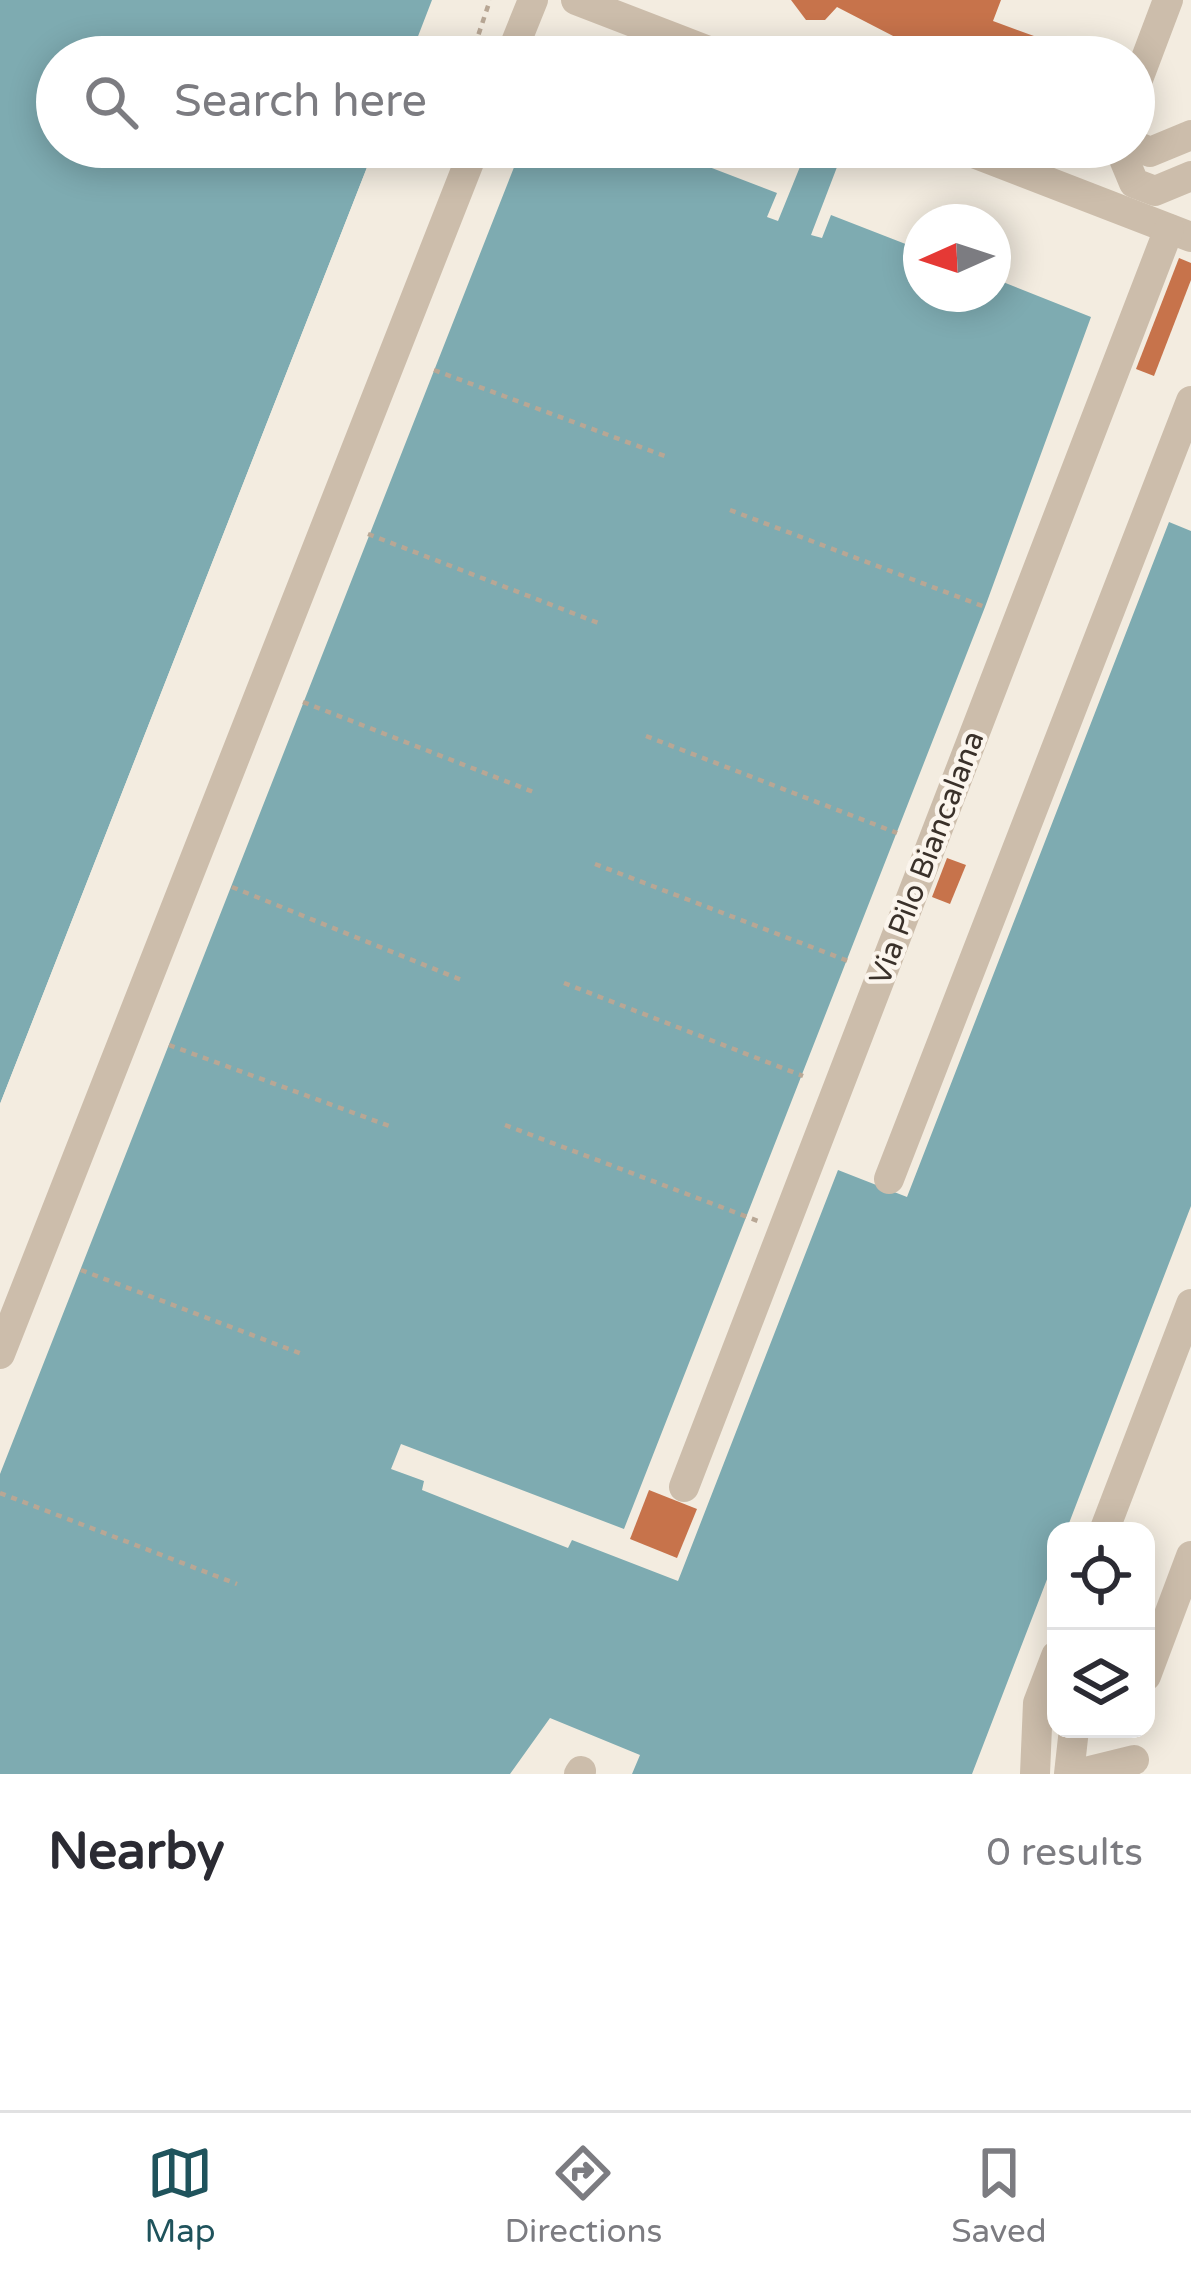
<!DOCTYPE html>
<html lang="en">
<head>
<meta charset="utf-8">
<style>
	:root { --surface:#fff; --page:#f2f2f3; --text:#2b2b33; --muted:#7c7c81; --line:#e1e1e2; --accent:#1f535c }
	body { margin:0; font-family:"Varela Round",sans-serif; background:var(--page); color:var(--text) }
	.controls { position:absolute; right:36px; bottom:36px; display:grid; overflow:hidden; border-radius:24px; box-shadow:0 6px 30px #0003 }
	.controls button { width:108px; height:108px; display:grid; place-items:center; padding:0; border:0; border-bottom:3px solid var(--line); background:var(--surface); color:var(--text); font:60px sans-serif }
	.compass { position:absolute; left:903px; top:204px; width:108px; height:108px; border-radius:50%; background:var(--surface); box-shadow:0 6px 30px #0003; rotate:267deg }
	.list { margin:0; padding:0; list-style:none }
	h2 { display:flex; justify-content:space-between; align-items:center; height:156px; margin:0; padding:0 48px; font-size:51px }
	h2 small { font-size:39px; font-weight:400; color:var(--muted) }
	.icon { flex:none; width:66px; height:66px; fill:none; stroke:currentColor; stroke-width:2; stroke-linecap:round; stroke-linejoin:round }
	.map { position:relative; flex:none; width:1191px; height:1774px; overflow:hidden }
	.search { position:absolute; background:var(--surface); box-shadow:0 6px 30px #0003; left:36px; right:36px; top:36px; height:132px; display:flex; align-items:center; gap:30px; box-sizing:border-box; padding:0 42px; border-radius:66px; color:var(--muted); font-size:45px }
	.sheet { height:336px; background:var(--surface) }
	nav { display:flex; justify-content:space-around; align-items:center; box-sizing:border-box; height:168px; border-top:3px solid var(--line); background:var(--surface); font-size:33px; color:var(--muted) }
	nav a { display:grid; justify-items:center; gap:6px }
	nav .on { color:var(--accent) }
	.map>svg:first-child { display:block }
	.water { fill:#7eabb1 }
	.pier { fill:#f3ece0 }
	.building { fill:#c7734b }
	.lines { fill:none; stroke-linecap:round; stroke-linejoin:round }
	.path { stroke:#b8a795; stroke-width:4.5; stroke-dasharray:6 6; stroke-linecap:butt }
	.minor { stroke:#ccbdab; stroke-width:30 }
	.labels { text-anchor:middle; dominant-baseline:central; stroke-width:9; stroke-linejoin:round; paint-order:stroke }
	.street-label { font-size:30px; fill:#3a312a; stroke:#fbf5ed }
</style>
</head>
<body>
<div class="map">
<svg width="1191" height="1774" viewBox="0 0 1191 1774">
	<rect width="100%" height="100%" fill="#f3ece0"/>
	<g class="water">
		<path d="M0,0h432l-22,57h-353v90h318l-375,957z"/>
		<path d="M522,147h135l120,46 -10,24 11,4 30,-74 34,7 -31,81 11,3 9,-23 90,35v44h72v-16l98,39 -106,290 -361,922 -223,-85 -10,25 33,12 -2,9 146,58 4,-8 106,41 160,-411 69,27 262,-675 22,9v675l-125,325h-10v25l-84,218h-340l8,-19 -90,-37 -40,56h-510v-300z"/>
	</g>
	<path class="pier" d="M375,147l5,2 -380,961v-6z"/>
	<g class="building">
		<path d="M791,0h210l-8,21 41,15 -8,21h-96l1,-14 -34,-5 -60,-31 -12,13h-19z"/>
		<path d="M1179,258l12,5v17l-37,96 -18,-7z"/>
		<path d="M947,858l19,7 -16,39 -18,-7z"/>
		<path d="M649,1490l48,19 -20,49 -47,-19z"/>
	</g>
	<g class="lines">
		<g class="path">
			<path d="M471,57l19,-57"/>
			<path d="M434,370l236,88"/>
			<path d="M730,510l255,97"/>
			<path d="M368,534l233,90"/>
			<path d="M303,702l233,91"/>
			<path d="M646,736l251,97"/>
			<path d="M595,864l253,97"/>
			<path d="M232,887l232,94"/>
			<path d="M564,983l239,93"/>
			<path d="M169,1045l223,82"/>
			<path d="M505,1125l253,96"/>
			<path d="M81,1270l221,84"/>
			<path d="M0,1493l237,91"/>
		</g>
		<g class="minor">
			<path d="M576,0l148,57"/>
			<path d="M510,57l23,-57"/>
			<path d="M1134,90l34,-90"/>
			<path d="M1134,145l16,7 41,-17"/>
			<path d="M958,147l233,90"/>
			<path d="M1119,147l15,36 21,8 36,-15"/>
			<path d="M889,1179l302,-778"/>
			<path d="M0,1354l475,-1207"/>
			<path d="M684,1487l485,-1258"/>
			<path d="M1104,1531l87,-227"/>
			<path d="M1146,1676l45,-120"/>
			<path d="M579,1774l2,-3"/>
			<path d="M1035,1774l3,-71 18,-47"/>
			<path d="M1069,1774l5,-45"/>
			<path d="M1077,1774l57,-14"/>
		</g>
	</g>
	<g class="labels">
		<g class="street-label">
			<text transform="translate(927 858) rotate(-69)">Via Pilo Biancalana</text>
		</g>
	</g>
</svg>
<div class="controls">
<button><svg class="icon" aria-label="locate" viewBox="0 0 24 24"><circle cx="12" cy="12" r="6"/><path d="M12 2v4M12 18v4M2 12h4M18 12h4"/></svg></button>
<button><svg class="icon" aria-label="layers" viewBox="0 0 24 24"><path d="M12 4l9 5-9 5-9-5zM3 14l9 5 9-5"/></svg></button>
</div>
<svg class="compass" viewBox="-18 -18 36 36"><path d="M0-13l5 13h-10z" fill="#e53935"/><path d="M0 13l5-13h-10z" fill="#7c7c81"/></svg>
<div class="search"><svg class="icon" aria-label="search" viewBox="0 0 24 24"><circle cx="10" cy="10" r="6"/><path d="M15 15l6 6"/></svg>Search here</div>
</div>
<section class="sheet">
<h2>Nearby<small>0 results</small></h2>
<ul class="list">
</ul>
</section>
<nav>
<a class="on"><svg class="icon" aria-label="map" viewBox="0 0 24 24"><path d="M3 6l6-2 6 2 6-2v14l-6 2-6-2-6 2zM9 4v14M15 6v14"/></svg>Map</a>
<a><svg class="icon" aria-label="directions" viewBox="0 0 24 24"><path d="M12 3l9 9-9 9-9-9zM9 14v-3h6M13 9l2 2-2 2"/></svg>Directions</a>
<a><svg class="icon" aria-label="saved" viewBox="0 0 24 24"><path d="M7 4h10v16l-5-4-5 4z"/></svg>Saved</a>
</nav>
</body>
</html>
